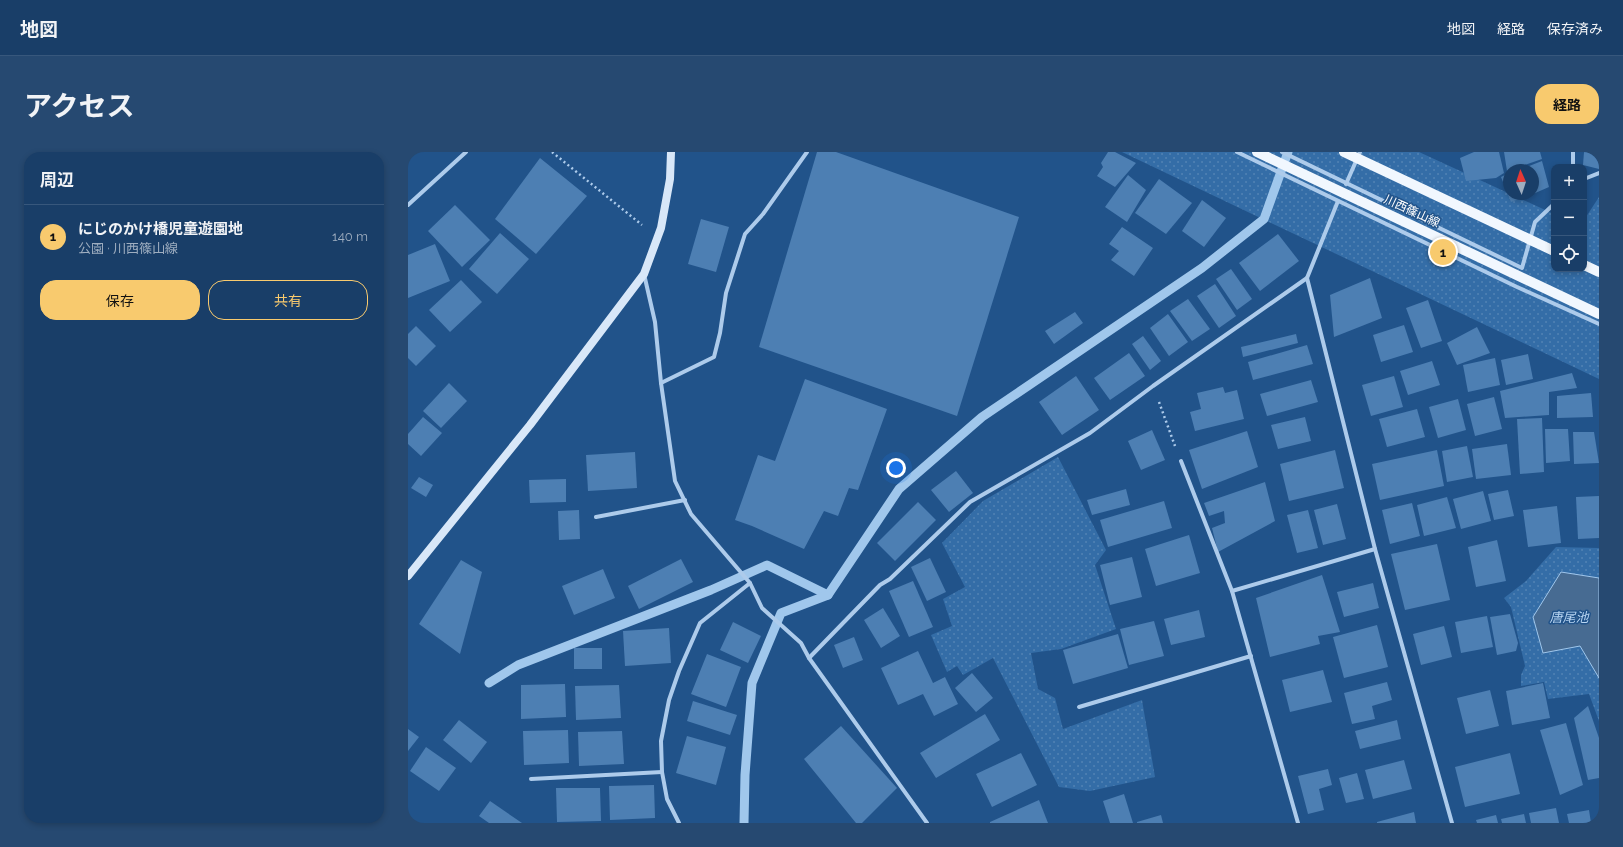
<!DOCTYPE html>
<html lang="ja">
<head>
<meta charset="utf-8">
<style>
	:root { --surface:#193e68; --page:#264971; --text:#f1f3f6; --muted:#9faec0; --line:#37577c; --accent:#f8ca6e }
	body { margin:0; font-family:Raleway,"Noto Sans JP",sans-serif; background:var(--page); color:var(--text) }
	.controls { position:absolute; right:12px; top:12px; display:grid; overflow:hidden; border-radius:8px; box-shadow:0 2px 6px #0003 }
	.controls button { width:36px; height:36px; display:grid; place-items:center; padding:0; border:0; border-bottom:1px solid var(--line); background:var(--surface); color:var(--text); font:20px sans-serif }
	.compass { position:absolute; left:1095px; top:12px; width:36px; height:36px; border-radius:50%; background:var(--surface); box-shadow:0 2px 6px #0003; rotate:357deg }
	.you { position:absolute; left:488px; top:316px; width:14px; height:14px; margin:-10px; border:3px solid #fff; border-radius:50%; background:#1a73e8; box-shadow:0 0 0 6px #1a73e833 }
	.badge { display:grid; place-items:center; width:26px; height:26px; border-radius:50%; background:var(--accent); color:#111; font-size:13px; font-weight:700 }
	.pin { position:absolute; translate:-50% -50%; border:2px solid #fff; box-shadow:0 1px 4px #0006 }
	.list { margin:0; padding:0; list-style:none }
	h2 { display:flex; justify-content:space-between; align-items:center; height:52px; margin:0; padding:0 16px; font-size:17px }
	h2 small { font-size:13px; font-weight:400; color:var(--muted) }
	.list li { display:grid; grid-template-columns:26px 1fr auto; gap:12px; align-items:center; box-sizing:border-box; height:64px; padding:0 16px; border-top:1px solid var(--line) }
	.list b { display:block; font-size:15px; white-space:nowrap }
	.list p { margin:0; font-size:13px; white-space:nowrap; color:var(--muted) }
	.list em { font-size:13px; font-style:normal; color:var(--muted) }
	.actions { display:flex; gap:8px; padding:12px 16px }
	.actions a { flex:1; padding:9px 0; border:1px solid var(--accent); border-radius:16px; text-align:center; font-size:14px; color:var(--accent) }
	.actions .main { background:var(--accent); color:#111 }
	.icon { flex:none; width:22px; height:22px; fill:none; stroke:currentColor; stroke-width:2; stroke-linecap:round; stroke-linejoin:round }
	.map { position:relative; flex:none; width:1191px; height:671px; overflow:hidden; border-radius:16px }
	header { display:flex; align-items:center; gap:24px; box-sizing:border-box; height:56px; padding:0 20px; background:var(--surface); border-bottom:1px solid var(--line) }
	header strong { font-size:19px }
	nav { display:flex; gap:22px; margin-inline-start:auto; font-size:14px }
	.intro { display:flex; align-items:center; justify-content:space-between; box-sizing:border-box; height:96px; padding:0 24px }
	h1 { margin:0; font-size:28px }
	.button { padding:10px 18px; border-radius:16px; background:var(--accent); color:#111; font-size:14px; font-weight:700 }
	main { display:flex; gap:24px; padding:0 24px }
	aside { flex:1; background:var(--surface); border-radius:16px; box-shadow:0 2px 6px #0003 }
	.map>svg:first-child { display:block }
	.grass { fill:url(#grass-dots) }
	.water { fill:#476b92; stroke:#a0c7ec }
	.lines { fill:none; stroke-linecap:round; stroke-linejoin:round }
	.stream { stroke:#a0c7ec; stroke-width:9 }
	.building { fill:#4d7fb3 }
	.path { stroke:#adcbeb; stroke-width:2.5; stroke-dasharray:2 3; stroke-linecap:butt }
	.street { stroke:#adcbeb; stroke-width:4 }
	.secondary { stroke:#d8e7f8; stroke-width:8 }
	.primary { stroke:#f1f7fe; stroke-width:10 }
	.primary-bridge { stroke:#f1f7fe; stroke-width:10 }
	.labels { text-anchor:middle; dominant-baseline:central; stroke-width:3; stroke-linejoin:round; paint-order:stroke }
	.street-label { font-size:12px; fill:#fff; stroke:#21538a }
	.water-label { font-size:13px; font-style:italic; fill:#b8d5f2; stroke:#21538a }
</style>
</head>
<body>
<header>
<strong>地図</strong>
<nav><a>地図</a><a>経路</a><a>保存済み</a></nav>
</header>
<div class="intro"><h1>アクセス</h1><a class="button">経路</a></div>
<main>
<aside>
<h2>周辺<small></small></h2>
<ul class="list">
<li><span class="badge">1</span><div><b>にじのかけ橋児童遊園地</b><p>公園 · 川西篠山線</p></div><em>140 m</em></li>
</ul>
<div class="actions"><a class="main">保存</a><a>共有</a></div>
</aside>
<div class="map">
<svg width="1191" height="671" viewBox="0 0 1191 671">
	<defs>
		<pattern id="grass-dots" width="8" height="8" patternUnits="userSpaceOnUse"><rect width="8" height="8" fill="#346da7"/><path d="M2 2h.1M6 6h.1" fill="none" stroke="#5283b4" stroke-width="1.8" stroke-linecap="round"/></pattern>
	</defs>
	<rect width="100%" height="100%" fill="#21538a"/>
	<g class="grass">
		<path d="M714,0h297l135,62v55h30v-49l15,-23v182z"/>
		<path d="M650,305l48,93 -11,15 21,64 -55,20 -30,4 7,36 17,9 8,31 79,-29 13,77 -65,14 -31,-4 -66,-129 -30,17 -6,-9 -10,6 -16,-37 21,-9 -9,-27 22,-12 -23,-44 41,-42z"/>
		<path d="M1148,395l43,1v173l-10,-27 -41,5 -4,-17 -23,4v-11l4,-9 -14,-59 -7,-9 22,-17z"/>
	</g>
	<path class="water" d="M1153,420l38,6v100l-19,-32 -37,7 -10,-36z"/>
	<g class="lines">
		<g class="stream">
			<path d="M81,531l29,-18 193,-75 56,-25 61,30"/>
			<path d="M336,671l1,-48 7,-92 29,-70 47,-18 71,-106 83,-72 220,-149 62,-49 24,-67"/>
		</g>
	</g>
	<g class="building">
		<path d="M409,0h19l183,65 -62,199 -198,-69z"/>
		<path d="M700,0h7l21,11 -21,24 -18,-11 6,-9 -2,-4z"/>
		<path d="M1066,0h25l5,21 -8,5 -30,3 -6,-23z"/>
		<path d="M1096,0h36l2,7 -35,12z"/>
		<path d="M1176,0h15v17l-16,-4z"/>
		<path d="M132,6l47,38 -51,58 -41,-35z"/>
		<path d="M1134,9l7,26 -16,7v-24h-14z"/>
		<path d="M1101,21v21h23l-21,8 -10,-25z"/>
		<path d="M720,23l18,15 -19,32 -22,-15z"/>
		<path d="M751,27l33,24 -26,31 -31,-21z"/>
		<path d="M794,48l24,18 -22,29 -22,-16z"/>
		<path d="M47,53l35,35 -28,27 -34,-36z"/>
		<path d="M293,67l28,8 -13,45 -28,-8z"/>
		<path d="M714,75l31,21 -19,28 -23,-16 8,-9 -10,-7z"/>
		<path d="M92,81l29,26 -32,35 -28,-25z"/>
		<path d="M870,82l21,27 -39,30 -21,-28z"/>
		<path d="M27,92l15,37 -42,17v-43z"/>
		<path d="M823,117l21,30 -15,11 -21,-31z"/>
		<path d="M962,126l12,40 -48,19 -4,-42z"/>
		<path d="M53,128l21,22 -32,30 -21,-22z"/>
		<path d="M807,132l21,32 -17,12 -22,-32z"/>
		<path d="M780,147l22,30 -18,12 -22,-30z"/>
		<path d="M1020,148l14,41 -21,7 -15,-40z"/>
		<path d="M667,160l8,11 -29,21 -9,-13z"/>
		<path d="M760,162l20,28 -19,14 -19,-28z"/>
		<path d="M996,173l9,27 -32,10 -8,-27z"/>
		<path d="M8,174l20,20 -20,20 -8,-8v-24z"/>
		<path d="M1069,175l13,26 -33,12 -10,-22z"/>
		<path d="M888,182l2,9 -55,14 -2,-10z"/>
		<path d="M735,184l18,25 -11,9 -18,-26z"/>
		<path d="M899,193l6,19 -60,16 -5,-18z"/>
		<path d="M721,201l16,23 -35,24 -16,-22z"/>
		<path d="M1120,202l5,25 -27,6 -5,-25z"/>
		<path d="M1087,206l5,27 -32,7 -5,-27z"/>
		<path d="M1024,209l8,24 -32,10 -8,-24z"/>
		<path d="M1164,221l5,15 -28,4v23l-44,3 -5,-27z"/>
		<path d="M668,224l23,34 -37,25 -23,-33z"/>
		<path d="M986,224l9,31 -32,9 -9,-31z"/>
		<path d="M397,227l82,30 -29,81 -9,-2 -11,28 -14,-5 -20,38 -52,-23 -17,-6 23,-65 17,6z"/>
		<path d="M903,228l7,22 -51,14 -7,-22z"/>
		<path d="M41,231l18,18 -26,27 -18,-17z"/>
		<path d="M815,235l2,6 12,-3 7,29 -49,12 -5,-19 11,-3 -4,-16z"/>
		<path d="M1183,241l2,24 -36,1v-22z"/>
		<path d="M1086,245l8,32 -27,7 -8,-32z"/>
		<path d="M1050,247l8,31 -28,8 -9,-31z"/>
		<path d="M1009,257l8,28 -38,10 -8,-28z"/>
		<path d="M15,265l19,16 -21,23 -13,-12v-10z"/>
		<path d="M897,265l6,24 -33,8 -7,-24z"/>
		<path d="M1134,266l2,54 -24,2 -3,-55z"/>
		<path d="M1137,277h23l2,32 -24,2z"/>
		<path d="M744,278l13,30 -24,10 -13,-29z"/>
		<path d="M839,279l11,36 -56,22 -13,-39z"/>
		<path d="M1165,280h21l5,31 -25,1z"/>
		<path d="M1099,292l4,31 -35,4 -4,-30z"/>
		<path d="M1059,294l6,31 -26,5 -5,-31z"/>
		<path d="M927,298l9,38 -55,13 -9,-37z"/>
		<path d="M1029,298l7,36 -64,14 -8,-36z"/>
		<path d="M227,300l2,36 -49,3 -2,-36z"/>
		<path d="M548,319l17,22 -24,19 -18,-22z"/>
		<path d="M11,325l14,8 -7,12 -15,-9z"/>
		<path d="M158,327v23l-36,1 -1,-23z"/>
		<path d="M857,330l10,39 -57,31 -6,-24 13,-5 -1,-12 -15,5 -5,-13z"/>
		<path d="M718,337l4,16 -38,10 -5,-15z"/>
		<path d="M1100,338l6,26 -20,4 -6,-26z"/>
		<path d="M1075,339l8,30 -30,8 -8,-30z"/>
		<path d="M1191,344v42l-21,1 -2,-42z"/>
		<path d="M1039,345l9,31 -32,8 -7,-31z"/>
		<path d="M756,349l8,27 -64,19 -8,-27z"/>
		<path d="M510,350l18,18 -41,41 -18,-18z"/>
		<path d="M1004,351l8,33 -30,8 -8,-34z"/>
		<path d="M929,352l9,35 -23,6 -9,-35z"/>
		<path d="M1149,354l4,37 -33,4 -5,-37z"/>
		<path d="M171,358l1,29 -21,1 -1,-29z"/>
		<path d="M900,358l10,38 -21,5 -10,-38z"/>
		<path d="M781,383l11,38 -44,13 -11,-37z"/>
		<path d="M1089,388l9,41 -30,6 -8,-40z"/>
		<path d="M1029,392l13,56 -45,10 -14,-56z"/>
		<path d="M724,405l10,40 -32,8 -10,-40z"/>
		<path d="M522,406l16,34 -19,9 -16,-34z"/>
		<path d="M273,407l12,23 -54,27 -11,-23z"/>
		<path d="M53,408l21,12 -22,82 -41,-30z"/>
		<path d="M195,417l12,29 -41,17 -12,-29z"/>
		<path d="M914,423l18,57 -22,4 2,8 -50,13 -14,-59z"/>
		<path d="M505,429l20,46 -24,10 -20,-46z"/>
		<path d="M965,431l6,25 -35,9 -7,-25z"/>
		<path d="M475,456l17,28 -19,12 -17,-28z"/>
		<path d="M791,458l6,27 -34,8 -7,-26z"/>
		<path d="M1102,462l8,29 -2,8 -19,4 -7,-38z"/>
		<path d="M1079,464l6,31 -32,6 -6,-31z"/>
		<path d="M746,469l10,35 -35,9 -9,-36z"/>
		<path d="M325,470l28,14 -13,27 -28,-13z"/>
		<path d="M969,473l11,42 -44,11 -11,-41z"/>
		<path d="M1036,474l8,31 -31,8 -8,-31z"/>
		<path d="M261,476l2,35 -46,3 -2,-35z"/>
		<path d="M710,482l10,34 -55,16 -10,-34z"/>
		<path d="M446,485l9,23 -20,8 -9,-23z"/>
		<rect x="166" y="496" width="28" height="21"/>
		<path d="M510,499l15,32 12,-6 13,27 -24,12 -11,-22 -25,11 -17,-37z"/>
		<path d="M299,502l34,13 -15,40 -35,-13z"/>
		<path d="M915,518l9,32 -42,10 -8,-32z"/>
		<path d="M564,521l21,25 -17,14 -21,-24z"/>
		<path d="M979,530l5,18 -20,6 3,13 -23,5 -8,-31z"/>
		<path d="M1135,531l7,35 -38,7 -6,-34z"/>
		<path d="M157,532l1,33 -45,2v-34z"/>
		<path d="M211,533l2,33 -45,2 -1,-34z"/>
		<path d="M1082,538l9,36 -33,8 -9,-36z"/>
		<path d="M285,549l44,14 -7,20 -43,-14z"/>
		<path d="M1180,554l11,32v40l-11,2 -14,-62z"/>
		<path d="M577,562l15,26 -64,38 -16,-25z"/>
		<path d="M51,568l28,22 -16,21 -28,-23z"/>
		<path d="M989,568l4,19 -41,10 -5,-18z"/>
		<path d="M1158,571l17,62 -23,10 -20,-65z"/>
		<path d="M433,574l56,62 -35,35h-6l-52,-64z"/>
		<path d="M0,577l11,8 -11,14z"/>
		<path d="M160,578l1,33 -45,2 -1,-34z"/>
		<path d="M214,579l2,33 -45,2 -1,-34z"/>
		<path d="M279,584l39,11 -10,38 -40,-12z"/>
		<path d="M18,595l30,21 -17,23 -29,-20z"/>
		<path d="M613,601l16,32 -45,22 -16,-33z"/>
		<path d="M1102,601l10,41 -55,13 -10,-40z"/>
		<path d="M996,608l8,29 -39,10 -8,-29z"/>
		<path d="M920,617l4,16 -13,4 5,21 -16,4 -10,-38z"/>
		<path d="M949,621l7,26 -18,4 -7,-25z"/>
		<path d="M246,633l1,33 -45,2 -1,-34z"/>
		<path d="M148,636h44l1,33 -44,1z"/>
		<path d="M716,642l9,29h-23l-7,-22z"/>
		<path d="M631,648l9,23h-58v-1z"/>
		<path d="M82,649l32,22h-33l-10,-7z"/>
		<path d="M1148,656l3,15h-28l-2,-10z"/>
		<path d="M1181,658l2,13h-22l-2,-9z"/>
		<path d="M1006,660l2,11h-39v-1z"/>
		<path d="M1116,662l2,9h-24l-1,-4z"/>
		<path d="M753,663l2,8h-26v-1z"/>
		<path d="M1088,663l2,8h-21l-1,-3z"/>
	</g>
	<g class="lines">
		<g class="path">
			<path d="M144,0l90,73"/>
			<path d="M751,250l16,44"/>
		</g>
		<g class="street">
			<path d="M829,0l280,135 82,37"/>
			<path d="M874,0l240,116 13,-46 19,-18"/>
			<path d="M1165,0v15"/>
			<path d="M1176,27l15,-6"/>
			<path d="M938,32l14,-32"/>
			<path d="M930,49l-31,77 68,271 77,274"/>
			<path d="M0,53l58,-53"/>
			<path d="M236,122l11,48 6,61 14,98 16,33 59,69 12,25 39,35 8,15 118,165"/>
			<path d="M253,231l53,-26 6,-24 6,-40 19,-59 18,-20 44,-62"/>
			<path d="M773,309l51,130 66,232"/>
			<path d="M188,365l89,-17"/>
			<path d="M824,439l143,-42"/>
			<path d="M401,506l71,-73 10,-6 80,-77 120,-69 63,-47 154,-108"/>
			<path d="M671,555l172,-51"/>
			<path d="M123,627l131,-7"/>
			<path d="M271,671l-12,-24 -5,-27 -1,-31 8,-41 10,-29 21,-48 50,-40"/>
		</g>
		<path class="secondary" d="M0,424l122,-151 114,-151 17,-46 9,-49 1,-27"/>
		<path class="primary" d="M1176,113l15,7"/>
		<g class="primary-bridge">
			<path d="M849,0l342,162"/>
			<path d="M936,0l210,99"/>
		</g>
	</g>
	<g class="labels">
		<g class="street-label">
			<text transform="translate(1004 59) rotate(25)">川西篠山線</text>
		</g>
		<g class="water-label">
			<text x="1161" y="465">唐尾池</text>
		</g>
	</g>
</svg>
<div class="controls">
<button>+</button>
<button>−</button>
<button><svg class="icon" aria-label="locate" viewBox="0 0 24 24"><circle cx="12" cy="12" r="6"/><path d="M12 2v4M12 18v4M2 12h4M18 12h4"/></svg></button>
</div>
<svg class="compass" viewBox="-18 -18 36 36"><path d="M0-13l5 13h-10z" fill="#e53935"/><path d="M0 13l5-13h-10z" fill="#9faec0"/></svg>
<div class="you"></div>
<div class="pin badge" style="left:1035px;top:100px">1</div>
</div>
</main>
</body>
</html>
